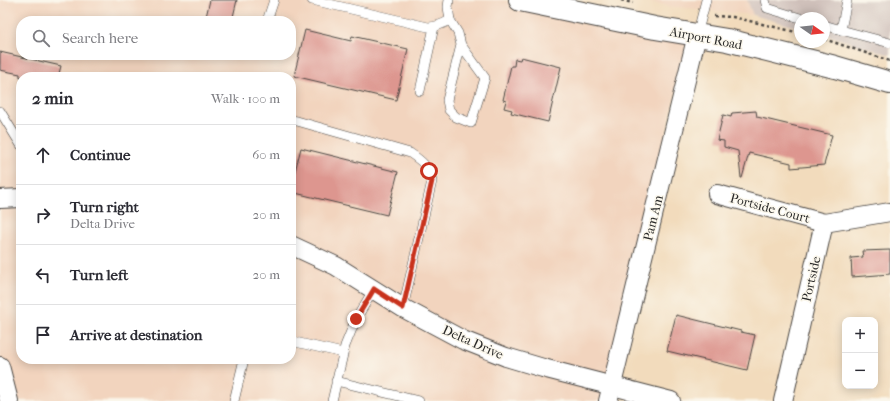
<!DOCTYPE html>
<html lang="en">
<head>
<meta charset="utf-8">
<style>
	:root { --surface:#fff; --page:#f7f7f7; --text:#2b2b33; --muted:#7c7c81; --line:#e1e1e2 }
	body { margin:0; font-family:"IM FELL French Canon",serif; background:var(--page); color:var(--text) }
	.controls { position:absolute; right:12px; bottom:12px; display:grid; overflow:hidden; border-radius:8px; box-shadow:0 2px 10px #0003 }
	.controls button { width:36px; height:36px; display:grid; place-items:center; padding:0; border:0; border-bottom:1px solid var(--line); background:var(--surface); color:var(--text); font:20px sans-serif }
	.compass { position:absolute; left:794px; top:12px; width:36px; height:36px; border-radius:50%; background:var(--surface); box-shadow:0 2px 10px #0003; rotate:104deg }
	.stop { position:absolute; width:12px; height:12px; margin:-9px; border:3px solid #c8321e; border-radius:50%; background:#fff }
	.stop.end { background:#c8321e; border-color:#fff; box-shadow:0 1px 4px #0008 }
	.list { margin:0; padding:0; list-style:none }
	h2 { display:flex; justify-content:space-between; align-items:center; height:52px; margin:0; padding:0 16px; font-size:17px }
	h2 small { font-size:13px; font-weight:400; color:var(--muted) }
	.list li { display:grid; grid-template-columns:26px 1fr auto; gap:12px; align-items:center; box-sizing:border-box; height:60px; padding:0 16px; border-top:1px solid var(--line) }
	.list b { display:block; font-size:15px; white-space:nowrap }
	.list p { margin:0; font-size:13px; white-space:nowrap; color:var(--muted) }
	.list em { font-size:13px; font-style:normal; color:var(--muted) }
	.icon { flex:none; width:22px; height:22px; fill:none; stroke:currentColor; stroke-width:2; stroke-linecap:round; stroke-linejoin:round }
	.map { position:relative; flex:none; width:890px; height:401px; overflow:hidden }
	.search { position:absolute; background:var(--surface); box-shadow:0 2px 10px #0003; left:16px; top:16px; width:280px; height:44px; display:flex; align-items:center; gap:10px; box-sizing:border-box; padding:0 14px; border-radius:16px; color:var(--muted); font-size:15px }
	.panel { position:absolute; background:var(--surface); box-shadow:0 2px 10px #0003; left:16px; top:72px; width:280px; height:292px; border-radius:16px }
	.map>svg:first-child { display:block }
	.built { fill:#f2d4be; fill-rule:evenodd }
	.industrial { fill:#cfc0ba }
	.building { fill:#dd968f }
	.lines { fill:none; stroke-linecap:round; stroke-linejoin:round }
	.service-casing { stroke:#494541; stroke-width:10 }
	.minor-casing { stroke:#494541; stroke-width:20 }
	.secondary-casing { stroke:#494541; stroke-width:24 }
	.path { stroke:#494541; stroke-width:2.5; stroke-dasharray:3 3; stroke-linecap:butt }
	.service { stroke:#fff; stroke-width:9 }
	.minor { stroke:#fff; stroke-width:18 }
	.secondary { stroke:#fff; stroke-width:22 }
	.route { stroke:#c8321e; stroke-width:5 }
	.labels { text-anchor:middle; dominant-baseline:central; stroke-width:3; stroke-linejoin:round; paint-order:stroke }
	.street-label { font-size:13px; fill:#2b2b2b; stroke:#fbf7ec }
</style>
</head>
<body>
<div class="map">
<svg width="890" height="401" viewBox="0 0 890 401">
	<rect width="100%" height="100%" fill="#fbf7ec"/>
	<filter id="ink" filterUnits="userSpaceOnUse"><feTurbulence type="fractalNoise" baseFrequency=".025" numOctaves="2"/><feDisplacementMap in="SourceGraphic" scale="8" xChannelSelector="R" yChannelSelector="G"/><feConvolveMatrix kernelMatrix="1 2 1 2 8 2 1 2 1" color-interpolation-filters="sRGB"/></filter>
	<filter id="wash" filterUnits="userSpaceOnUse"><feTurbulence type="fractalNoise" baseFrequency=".012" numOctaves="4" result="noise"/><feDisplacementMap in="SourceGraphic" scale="16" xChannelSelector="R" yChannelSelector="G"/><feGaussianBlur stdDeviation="0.9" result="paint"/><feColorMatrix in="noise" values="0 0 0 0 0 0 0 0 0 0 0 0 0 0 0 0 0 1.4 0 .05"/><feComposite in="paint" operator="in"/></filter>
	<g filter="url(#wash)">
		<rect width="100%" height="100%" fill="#f2dbbc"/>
		<g class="built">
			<path d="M0,0h501l187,42 -87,359h-601zM21,21h270v34h-270zM21,77h270v282h-270z"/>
			<path d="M641,0h106l6,15 -86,-9z"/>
		</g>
		<path class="industrial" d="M747,0h143v55l-66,-21v-16h-24v10l-47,-13z"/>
		<g id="blocks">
			<g class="building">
				<path d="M210,0h27l-5,21h-27z"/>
				<path d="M305,30l46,11 1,-5 56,13 -12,51 -102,-24z"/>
				<path d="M0,52l61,14 -3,11h-38v-3l-20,-4z"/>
				<path d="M521,57l40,10 -13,55 -37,-9 1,-3 -8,-2 2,-7 -3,-1 8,-34h3l1,-7 5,1z"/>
				<path d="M756,111l1,6 75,18 -8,30 -33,3v-5l-42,-10 -7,25h-1l-3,-27 -14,-4v-6l-7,-1 6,-25 8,2 1,-4z"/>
				<path d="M301,148l97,24 -11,43 -96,-23v-5z"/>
				<path d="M890,250v24l-38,3 -1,-19 12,-1 -1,-6z"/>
				<path d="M676,315l65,16v1l14,3 -8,35 -80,-19z"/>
			</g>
		</g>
	</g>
	<g filter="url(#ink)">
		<use href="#blocks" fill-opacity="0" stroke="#494541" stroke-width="1"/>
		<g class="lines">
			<g class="service-casing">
				<g id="service">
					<path d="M312,0l116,27c9,0 15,-3 22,-7"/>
					<path d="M449,0l-1,7 2,13 8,13 3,12 24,33 -14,45 -15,-6 -7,-7 -2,-10 14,-55"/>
					<path d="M765,0l2,8 33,10"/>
					<path d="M267,21l7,-21"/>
					<path d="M824,25l17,5 6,-30"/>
					<path d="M841,30l49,13"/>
					<path d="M697,35l9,-35"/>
					<path d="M420,91l14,-64"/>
					<path d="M0,111l21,34"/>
					<path d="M291,120l6,1 113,32c13,9 17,12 22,28l-29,127"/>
					<path d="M291,341l52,12"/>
					<path d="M336,381l83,20"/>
					<path d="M234,401l10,-42"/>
					<path d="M332,401l13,-55 11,-27 18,-30"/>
				</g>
			</g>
			<g class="minor-casing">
				<g id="minor">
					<path d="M717,194l107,29"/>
					<path d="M0,199l21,-1"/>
					<path d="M291,245l45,21 67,42 60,32 43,17 37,11 128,33"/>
					<path d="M0,366l9,35"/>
					<path d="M608,401l89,-366"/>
					<path d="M783,401l41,-178 66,-11"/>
				</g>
			</g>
			<g class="secondary-casing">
				<path id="secondary" d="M520,0l135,28 72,12 108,27 55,16"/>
			</g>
			<g class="path">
				<path d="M621,0l12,3"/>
				<path d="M714,16l19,1 67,16"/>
				<path d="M824,39l66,22"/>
			</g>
			<use href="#service" class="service"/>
			<use href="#minor" class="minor"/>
			<use href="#secondary" class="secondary"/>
		</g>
	</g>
	<g class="lines" filter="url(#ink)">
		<path class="route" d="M356,319l18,-30 29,19 29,-127 -3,-10"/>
	</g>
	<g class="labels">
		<g class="street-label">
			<text transform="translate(706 38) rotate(11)">Airport Road</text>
			<text transform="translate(770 208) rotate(15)">Portside Court</text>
			<text transform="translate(653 218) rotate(-76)">Pam Am</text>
			<text transform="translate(811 279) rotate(-77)">Portside</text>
			<text transform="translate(473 342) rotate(24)">Delta Drive</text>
		</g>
	</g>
</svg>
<div class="controls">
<button>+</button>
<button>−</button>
</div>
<svg class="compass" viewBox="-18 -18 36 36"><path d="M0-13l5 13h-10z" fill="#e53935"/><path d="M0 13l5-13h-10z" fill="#7c7c81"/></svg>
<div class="stop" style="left:429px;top:171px"></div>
<div class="stop end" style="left:356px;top:319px"></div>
<div class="search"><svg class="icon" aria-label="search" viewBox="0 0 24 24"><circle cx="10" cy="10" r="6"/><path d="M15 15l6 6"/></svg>Search here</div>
<section class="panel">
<h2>2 min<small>Walk · 100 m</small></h2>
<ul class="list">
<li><svg class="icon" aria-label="ahead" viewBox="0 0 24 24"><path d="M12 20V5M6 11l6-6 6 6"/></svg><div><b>Continue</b></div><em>60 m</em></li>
<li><svg class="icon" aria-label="right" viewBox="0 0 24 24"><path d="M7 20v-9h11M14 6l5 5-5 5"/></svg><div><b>Turn right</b><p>Delta Drive</p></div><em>20 m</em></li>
<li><svg class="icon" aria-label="left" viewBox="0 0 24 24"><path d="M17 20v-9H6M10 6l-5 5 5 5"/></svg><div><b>Turn left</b></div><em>20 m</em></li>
<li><svg class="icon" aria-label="arrive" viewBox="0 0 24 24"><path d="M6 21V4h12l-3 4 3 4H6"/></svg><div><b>Arrive at destination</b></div></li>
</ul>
</section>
</div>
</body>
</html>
